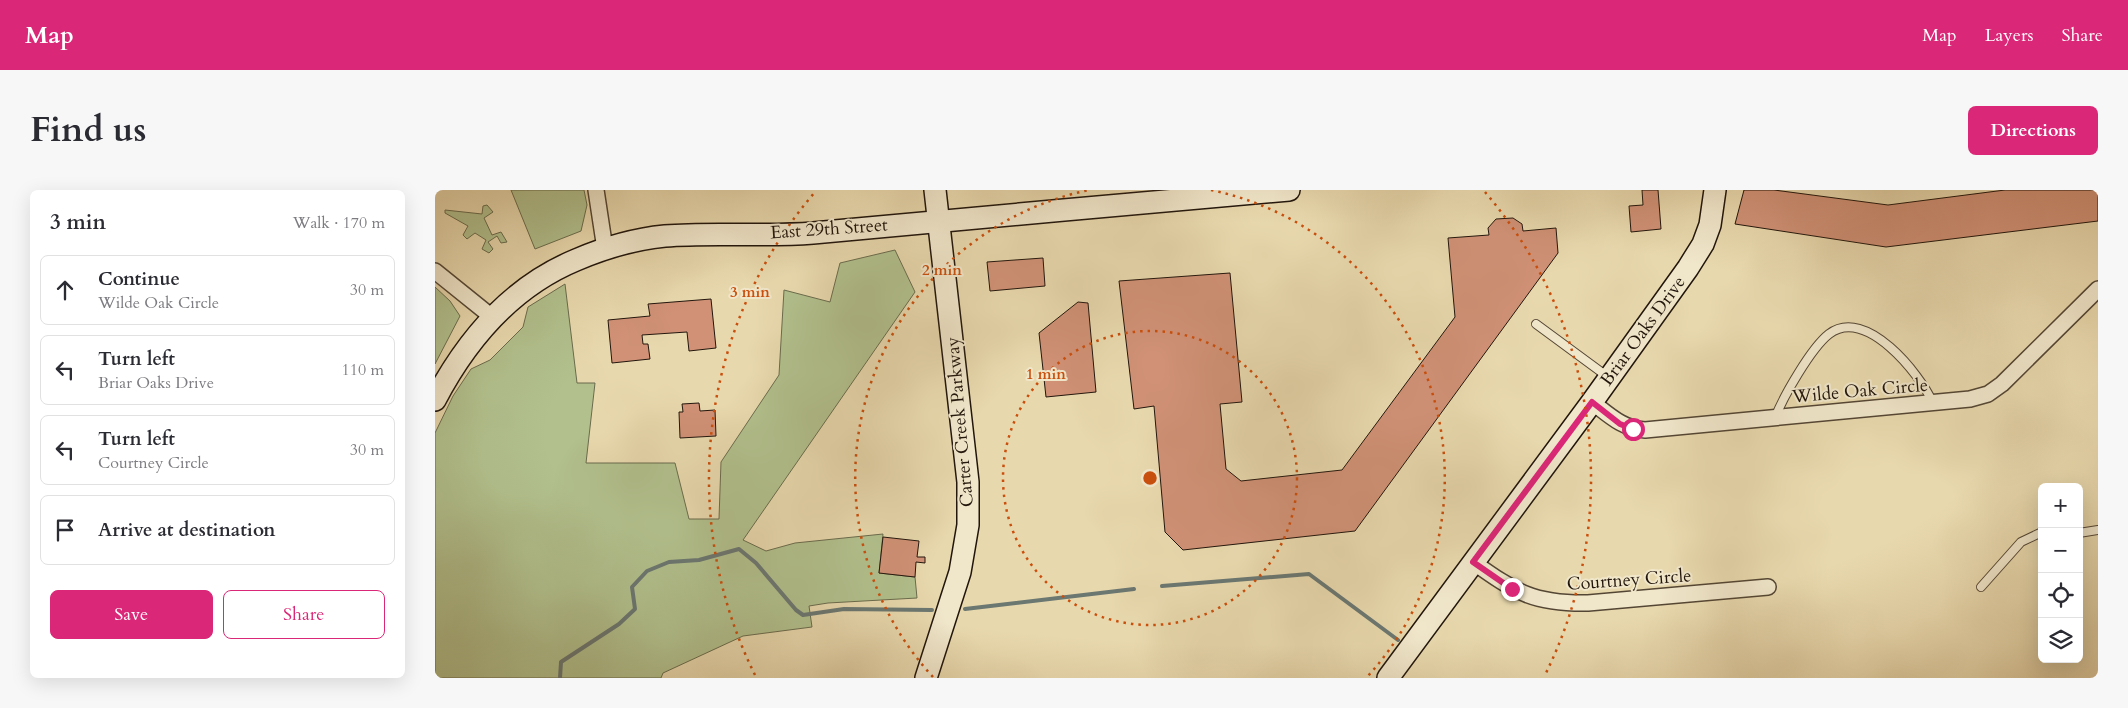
<!DOCTYPE html>
<html lang="en">
<head>
<meta charset="utf-8">
<style>
	:root { --surface:#fff; --page:#f7f7f7; --text:#2b2b33; --muted:#7c7c81; --line:#e1e1e2; --accent:#db2777 }
	body { margin:0; font-family:Cardo,serif; background:var(--page); color:var(--text) }
	.controls { position:absolute; right:15px; bottom:15px; display:grid; overflow:hidden; border-radius:8px; box-shadow:0 5px 20px #0002 }
	.controls button { width:45px; height:45px; display:grid; place-items:center; padding:0; border:0; border-bottom:1px solid var(--line); background:var(--surface); color:var(--text); font:25px sans-serif }
	.stop { position:absolute; width:15px; height:15px; margin:-11px; border:4px solid #db2777; border-radius:50%; background:#fff }
	.stop.end { background:#db2777; border-color:#fff; box-shadow:0 1px 5px #0008 }
	.list { margin:0; padding:0; list-style:none }
	h2 { display:flex; justify-content:space-between; align-items:center; height:65px; margin:0; padding:0 20px; font-size:21px }
	h2 small { font-size:16px; font-weight:400; color:var(--muted) }
	.list li { display:grid; grid-template-columns:32px 1fr auto; gap:15px; align-items:center; box-sizing:border-box; height:70px; margin:0 10px 10px; padding:0 10px; border:1px solid var(--line); border-radius:8px }
	.list b { display:block; font-size:19px; white-space:nowrap }
	.list p { margin:0; font-size:16px; white-space:nowrap; color:var(--muted) }
	.list em { font-size:16px; font-style:normal; color:var(--muted) }
	.actions { display:flex; gap:10px; padding:15px 20px }
	.actions a { flex:1; padding:11px 0; border:1px solid var(--accent); border-radius:8px; text-align:center; font-size:18px; color:var(--accent) }
	.actions .main { background:var(--accent); color:#fff }
	.icon { flex:none; width:28px; height:28px; fill:none; stroke:currentColor; stroke-width:2; stroke-linecap:round; stroke-linejoin:round }
	.map { position:relative; flex:none; width:1663px; height:488px; overflow:hidden; border-radius:8px }
	header { display:flex; align-items:center; gap:30px; box-sizing:border-box; height:70px; padding:0 25px; background:var(--accent); color:#fff }
	header strong { font-size:24px }
	nav { display:flex; gap:28px; margin-inline-start:auto; font-size:18px }
	.intro { display:flex; align-items:center; justify-content:space-between; box-sizing:border-box; height:120px; padding:0 30px }
	h1 { margin:0; font-size:35px }
	.button { padding:12px 22px; border-radius:8px; background:var(--accent); color:#fff; font-size:18px; font-weight:700 }
	main { display:flex; gap:30px; padding:0 30px }
	aside { flex:1; background:var(--surface); border-radius:8px; box-shadow:0 5px 20px #0002 }
	.map>svg:first-child { display:block }
	.green { fill:#b1c08d; stroke:#6a6b4c }
	.lines { fill:none; stroke-linecap:round; stroke-linejoin:round }
	.stream { stroke:#6b7771; stroke-width:4 }
	.building { fill:#d09176; stroke:#22160c }
	.lane-casing { stroke:#544634; stroke-width:10 }
	.street-casing { stroke:#544634; stroke-width:18 }
	.secondary-casing { stroke:#22160c; stroke-width:24 }
	.lane { stroke:#f0e6ca; stroke-width:8 }
	.street { stroke:#f0e6ca; stroke-width:15 }
	.secondary { stroke:#f0e6ca; stroke-width:21 }
	.route { stroke:#db2777; stroke-width:6 }
	.ring { fill:none; stroke:#ca4f0c; stroke-width:2.5; stroke-dasharray:2.5 5 }
	.labels { text-anchor:middle; dominant-baseline:central; stroke-width:4; stroke-linejoin:round; paint-order:stroke }
	.street-label { font-size:18px; fill:#22160c; stroke:#f0e6ca }
	.centre { fill:#ca4f0c; stroke:#f0e6ca; stroke-width:2.5 }
	.ring-label { font-size:15px; text-anchor:middle; font-weight:bold; fill:#ca4f0c; stroke:#f0e6ca; stroke-width:4; stroke-linejoin:round; paint-order:stroke }
</style>
</head>
<body>
<header>
<strong>Map</strong>
<nav><a>Map</a><a>Layers</a><a>Share</a></nav>
</header>
<div class="intro"><h1>Find us</h1><a class="button">Directions</a></div>
<main>
<aside>
<h2>3 min<small>Walk · 170 m</small></h2>
<ul class="list">
<li><svg class="icon" aria-label="ahead" viewBox="0 0 24 24"><path d="M12 20V5M6 11l6-6 6 6"/></svg><div><b>Continue</b><p>Wilde Oak Circle</p></div><em>30 m</em></li>
<li><svg class="icon" aria-label="left" viewBox="0 0 24 24"><path d="M17 20v-9H6M10 6l-5 5 5 5"/></svg><div><b>Turn left</b><p>Briar Oaks Drive</p></div><em>110 m</em></li>
<li><svg class="icon" aria-label="left" viewBox="0 0 24 24"><path d="M17 20v-9H6M10 6l-5 5 5 5"/></svg><div><b>Turn left</b><p>Courtney Circle</p></div><em>30 m</em></li>
<li><svg class="icon" aria-label="arrive" viewBox="0 0 24 24"><path d="M6 21V4h12l-3 4 3 4H6"/></svg><div><b>Arrive at destination</b></div></li>
</ul>
<div class="actions"><a class="main">Save</a><a>Share</a></div>
</aside>
<div class="map">
<svg width="1663" height="488" viewBox="0 0 1663 488">
	<rect width="100%" height="100%" fill="#e8d8ad"/>
	<filter id="stains"><feTurbulence type="fractalNoise" baseFrequency=".004" numOctaves="4"/><feColorMatrix values="0 0 0 0 .2 0 0 0 0 .09 0 0 0 0 .02 0 0 0 .5 -.17"/></filter>
	<radialGradient id="worn" r=".72"><stop offset=".6" stop-color="#630" stop-opacity="0"/><stop offset="1" stop-color="#630" stop-opacity=".3"/></radialGradient>
	<g class="green">
		<path d="M76,0h73l3,15 -6,26 -46,18z"/>
		<path d="M52,15l6,7 -9,6 8,17 9,-3 6,10 -6,1 -4,-7 -9,6 5,7 -4,4 -7,-4 4,-9 -11,-7 -8,6 -4,-4 5,-9 -23,-13v-3l37,4 1,-8z"/>
		<path d="M460,60l20,42 -172,248 23,11 29,-8 88,-9 -4,39 36,4 2,21 -89,5 -19,3 3,21 -69,9 -80,37 -2,5h-226v-245l18,-37 18,-27 19,-9 33,-33 5,-20 37,-23 12,99h18l-9,80h89l14,56h30l2,-57 58,-87 5,-85 46,12 10,-39z"/>
		<path d="M0,97l15,14 10,15 -25,48z"/>
	</g>
	<g class="lines">
		<g class="stream">
			<path d="M727,396l147,-12 89,66"/>
			<path d="M530,419l169,-20"/>
			<path d="M125,488l1,-16 58,-38 16,-15 -3,-22 15,-16 22,-9 30,-2 40,-11 17,14 40,47 7,5 41,-6 88,1"/>
		</g>
	</g>
	<g class="building">
		<path d="M1207,0h16l3,39 -30,3 -2,-26 14,-1z"/>
		<path d="M1309,0h30l114,15 117,-15h93v31l-212,26 -151,-23z"/>
		<path d="M1078,28l9,6 1,7 33,-3 2,25 -203,278 -172,19 -18,-18 -11,-126 -20,3 -15,-128 111,-8 12,129 -22,2 6,65 15,12 101,-11 113,-153 -7,-79 41,-3 -1,-7 8,-9z"/>
		<path d="M608,68l2,28 -55,5 -3,-29z"/>
		<path d="M276,109l5,49 -27,3 -2,-19 -45,3 1,9h5l2,15 -38,4 -4,-43 42,-4 -2,-12z"/>
		<path d="M643,112l10,1 8,89 -50,5 -7,-64z"/>
		<path d="M264,213l1,8 15,-1 1,26 -36,2 -1,-26h4l-1,-8z"/>
		<path d="M448,347l36,4 -2,16h8v6l-9,-1 -1,15 -36,-4z"/>
	</g>
	<g class="lines">
		<g class="lane-casing">
			<g id="lane">
				<path d="M1101,134l72,53"/>
				<path d="M1340,228c8,-21 36,-70 54,-84 37,-28 91,40 104,69"/>
				<path d="M1644,343l19,-3"/>
				<path d="M1546,397l40,-45 21,-10"/>
			</g>
		</g>
		<g class="street-casing">
			<g id="street">
				<path d="M161,0l9,59"/>
				<path d="M0,81l57,46"/>
				<path d="M1157,212c17,13 31,27 53,28l325,-31 18,-5 14,-10 96,-95"/>
				<path d="M1038,372c42,30 61,42 115,41l180,-16"/>
			</g>
		</g>
		<g class="secondary-casing">
			<g id="secondary">
				<path d="M0,210c32,-61 76,-113 141,-140 28,-12 59,-21 89,-24 49,-4 99,1 148,-3 159,-15 317,-29 476,-43"/>
				<path d="M491,488l34,-106 8,-47v-43l-33,-292"/>
				<path d="M953,488l204,-276 96,-134 15,-24 7,-19 5,-35"/>
			</g>
		</g>
		<use href="#lane" class="lane"/>
		<use href="#street" class="street"/>
		<use href="#secondary" class="secondary"/>
	</g>
	<g class="lines">
		<path class="route" d="M1077,399l-39,-27 119,-160 28,22 13,5"/>
	</g>
	<g class="ring">
		<circle cx="715" cy="288" r="147"/>
		<path d="M498 487A294 294 0 0 1 654 0M776 0A294 294 0 0 1 932 487"/>
		<path d="M320 485A441 441 0 0 1 380 2M1050 2A441 441 0 0 1 1110 485"/>
	</g>
	<g class="labels">
		<g class="street-label">
			<text transform="translate(394 39) rotate(-4)">East 29th Street</text>
			<text transform="translate(1208 141) rotate(-54)">Briar Oaks Drive</text>
			<text transform="translate(1425 201) rotate(-5)">Wilde Oak Circle</text>
			<text transform="translate(525 232) rotate(-95)">Carter Creek Parkway</text>
			<text transform="translate(1194 390) rotate(-4)">Courtney Circle</text>
		</g>
	</g>
	<circle cx="715" cy="288" r="8" class="centre"/>
	<g class="ring-label">
		<text x="507" y="85">2 min</text>
		<text x="315" y="107">3 min</text>
		<text x="611" y="189">1 min</text>
	</g>
	<rect width="100%" height="100%" filter="url(#stains)"/>
	<rect width="100%" height="100%" fill="url(#worn)"/>
</svg>
<div class="controls">
<button>+</button>
<button>−</button>
<button><svg class="icon" aria-label="locate" viewBox="0 0 24 24"><circle cx="12" cy="12" r="6"/><path d="M12 2v4M12 18v4M2 12h4M18 12h4"/></svg></button>
<button><svg class="icon" aria-label="layers" viewBox="0 0 24 24"><path d="M12 4l9 5-9 5-9-5zM3 14l9 5 9-5"/></svg></button>
</div>
<div class="stop" style="left:1198px;top:239px"></div>
<div class="stop end" style="left:1077px;top:399px"></div>
</div>
</main>
</body>
</html>
